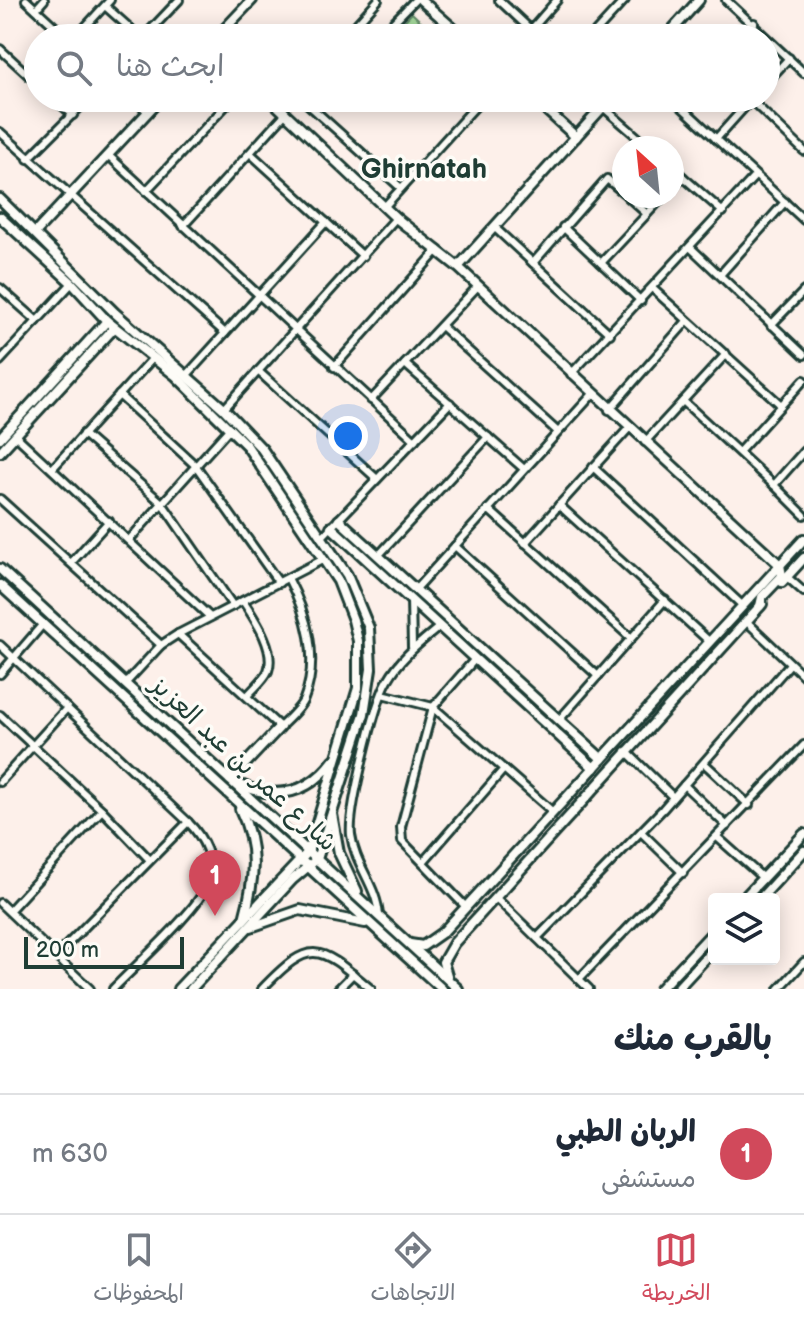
<!DOCTYPE html>
<html lang="ar">
<head>
<meta charset="utf-8">
<style>
	:root { --surface:#fff; --page:#f6f6f7; --text:#1f2937; --muted:#747a83; --line:#e0e1e3; --accent:#d1495b }
	body { margin:0; font-family:"Balsamiq Sans","Playpen Sans Arabic",sans-serif; background:var(--page); color:var(--text); direction:rtl }
	.controls { position:absolute; right:24px; bottom:24px; display:grid; overflow:hidden; border-radius:8px; box-shadow:0 4px 20px #0003 }
	.controls button { width:72px; height:72px; display:grid; place-items:center; padding:0; border:0; border-bottom:2px solid var(--line); background:var(--surface); color:var(--text); font:40px sans-serif }
	.compass { position:absolute; left:612px; top:136px; width:72px; height:72px; border-radius:50%; background:var(--surface); box-shadow:0 4px 20px #0003; rotate:333deg }
	.scale { position:absolute; left:24px; bottom:20px; width:160px; box-sizing:border-box; padding-left:8px; border:4px solid #1f3d34; border-top:0; font-size:22px; line-height:28px; white-space:nowrap; color:#1f3d34; -webkit-text-stroke:6px #fdfcf7; paint-order:stroke }
	.you { position:absolute; left:348px; top:436px; width:28px; height:28px; margin:-20px; border:6px solid #fff; border-radius:50%; background:#1a73e8; box-shadow:0 0 0 12px #1a73e833 }
	.badge { display:grid; place-items:center; width:52px; height:52px; border-radius:50%; background:var(--accent); color:#fff; font-size:26px; font-weight:700 }
	.pin { position:absolute; translate:-50% -66px; filter:drop-shadow(0 2px 4px #0008) }
	.pin::after { content:''; position:absolute; top:42px; width:28px; height:24px; background:inherit; clip-path:polygon(0 0,100% 0,50% 100%) }
	.list { margin:0; padding:0; list-style:none }
	h2 { display:flex; justify-content:space-between; align-items:center; height:104px; margin:0; padding:0 32px; font-size:34px }
	h2 small { font-size:26px; font-weight:400; color:var(--muted) }
	.list li { display:grid; grid-template-columns:52px 1fr auto; gap:24px; align-items:center; box-sizing:border-box; height:120px; padding:0 32px; border-top:2px solid var(--line) }
	.list b { display:block; font-size:30px; white-space:nowrap }
	.list p { margin:0; font-size:26px; white-space:nowrap; color:var(--muted) }
	.list em { font-size:26px; font-style:normal; color:var(--muted) }
	.icon { flex:none; width:44px; height:44px; fill:none; stroke:currentColor; stroke-width:2; stroke-linecap:round; stroke-linejoin:round }
	.map { position:relative; flex:none; width:804px; height:989px; overflow:hidden; direction:ltr }
	.search { position:absolute; background:var(--surface); box-shadow:0 4px 20px #0003; left:24px; right:24px; top:24px; height:88px; display:flex; align-items:center; gap:20px; box-sizing:border-box; padding:0 28px; border-radius:44px; color:var(--muted); font-size:30px }
	.sheet { height:224px; background:var(--surface) }
	nav { display:flex; justify-content:space-around; align-items:center; box-sizing:border-box; height:112px; border-top:2px solid var(--line); background:var(--surface); font-size:22px; color:var(--muted) }
	nav a { display:grid; justify-items:center; gap:4px }
	nav .on { color:var(--accent) }
	.map>svg:first-child { display:block }
	.park { fill:url(#park-crowns); stroke:#628b68; stroke-width:2 }
	.lines { fill:none; stroke-linecap:round; stroke-linejoin:round }
	.street-casing { stroke:#1f3d34; stroke-width:12 }
	.secondary-casing { stroke:#1f3d34; stroke-width:14 }
	.street { stroke:#fdfcf7; stroke-width:6 }
	.secondary { stroke:#fdfcf7; stroke-width:8 }
	.labels { text-anchor:middle; dominant-baseline:central; stroke-width:7; stroke-linejoin:round; paint-order:stroke }
	.street-label { font-size:26px; fill:#1f3d34; stroke:#fdfcf7 }
	.neighbourhood-label { font-size:28px; font-weight:bold; fill:#1f3d34; stroke:#fdfcf7 }
</style>
</head>
<body>
<div class="map">
<svg width="804" height="989" viewBox="0 0 804 989">
	<defs>
		<pattern id="park-crowns" width="20" height="18" patternUnits="userSpaceOnUse" patternTransform="scale(2)"><rect width="20" height="18" fill="#a5d99b"/><path d="M2 6a3 3 0 1 1 6 0M12 15a3 3 0 1 1 6 0" fill="none" stroke="#8ebb86"/></pattern>
	</defs>
	<rect width="100%" height="100%" fill="#fdf0ea"/>
	<filter id="ink" filterUnits="userSpaceOnUse"><feTurbulence type="fractalNoise" baseFrequency=".0125" numOctaves="2"/><feDisplacementMap in="SourceGraphic" scale="16" xChannelSelector="R" yChannelSelector="G"/><feConvolveMatrix kernelMatrix="1 2 1 2 8 2 1 2 1" color-interpolation-filters="sRGB"/></filter>
	<g filter="url(#ink)">
		<path class="park" d="M412,13l26,25h-50z"/>
		<g class="lines">
			<g class="street-casing">
				<g id="street">
					<path d="M26,0l41,38"/>
					<path d="M499,0l32,30"/>
					<path d="M726,0l78,73"/>
					<path d="M105,6l36,32"/>
					<path d="M36,9l8,-9"/>
					<path d="M358,23l18,15"/>
					<path d="M75,38l35,-38"/>
					<path d="M143,38l36,-38"/>
					<path d="M344,38l34,-38"/>
					<path d="M378,38l37,-38"/>
					<path d="M524,38l33,-38"/>
					<path d="M590,38l35,-38"/>
					<path d="M740,38l14,-15"/>
					<path d="M0,49l38,35"/>
					<path d="M766,83l23,-25"/>
					<path d="M54,98l19,17"/>
					<path d="M133,98l15,14"/>
					<path d="M301,98l100,90"/>
					<path d="M672,98l132,122"/>
					<path d="M751,100l53,51"/>
					<path d="M603,107l47,41"/>
					<path d="M282,109l10,-11"/>
					<path d="M0,132l225,201"/>
					<path d="M716,139l35,-39"/>
					<path d="M250,153l113,103"/>
					<path d="M108,155l307,285"/>
					<path d="M28,159l61,-61"/>
					<path d="M672,167l11,10"/>
					<path d="M672,188l11,-11 40,35"/>
					<path d="M146,191l87,-93"/>
					<path d="M627,196l20,18"/>
					<path d="M386,205l97,-107"/>
					<path d="M183,226l103,-113"/>
					<path d="M494,227l116,107"/>
					<path d="M563,227l78,74"/>
					<path d="M691,248l113,107"/>
					<path d="M533,263l74,-84 17,14"/>
					<path d="M601,263l63,-67"/>
					<path d="M720,275l65,-73"/>
					<path d="M0,288l37,33"/>
					<path d="M653,289l128,116"/>
					<path d="M771,325l33,-34"/>
					<path d="M441,326l117,106"/>
					<path d="M0,361l72,-78"/>
					<path d="M405,364l119,105"/>
					<path d="M334,367l104,-117"/>
					<path d="M258,371l119,108"/>
					<path d="M571,374l184,-198"/>
					<path d="M187,375l139,-153"/>
					<path d="M119,395l77,71 83,117"/>
					<path d="M371,400l107,-114"/>
					<path d="M683,401l91,84 30,-34"/>
					<path d="M224,409l172,-191"/>
					<path d="M609,410l78,-89"/>
					<path d="M83,434l79,69 71,103"/>
					<path d="M15,435l195,182"/>
					<path d="M645,442l81,-88"/>
					<path d="M739,452l65,-72"/>
					<path d="M593,467l150,139"/>
					<path d="M52,469l101,-111"/>
					<path d="M774,485l30,30"/>
					<path d="M0,499l161,146"/>
					<path d="M559,505l151,137"/>
					<path d="M488,509l142,128"/>
					<path d="M321,538l129,-135"/>
					<path d="M129,540l101,-112"/>
					<path d="M525,543l104,-115"/>
					<path d="M455,546l143,130"/>
					<path d="M378,556l110,-119"/>
					<path d="M71,563l38,-42"/>
					<path d="M787,577l17,15"/>
					<path d="M415,590l177,-195"/>
					<path d="M411,600l1,47"/>
					<path d="M243,601c11,17 33,48 25,70 -4,9 -14,17 -20,24"/>
					<path d="M746,621l58,55"/>
					<path d="M178,634l102,93c8,-8 20,-18 24,-28 16,-40 3,-85 -16,-121"/>
					<path d="M0,645l188,177c16,16 27,38 20,61 -8,25 -74,84 -95,106"/>
					<path d="M0,674l43,-50"/>
					<path d="M125,684l36,-39 17,-11 146,-75"/>
					<path d="M382,694l51,13 120,105"/>
					<path d="M0,715l102,95 47,49"/>
					<path d="M559,720l106,-120"/>
					<path d="M626,751l47,46"/>
					<path d="M704,763l45,42"/>
					<path d="M0,782l67,-74"/>
					<path d="M684,785l43,41"/>
					<path d="M641,832l42,41"/>
					<path d="M717,837l46,41"/>
					<path d="M423,862l81,-93"/>
					<path d="M496,898l93,91"/>
					<path d="M0,903l90,86"/>
					<path d="M466,907l-64,-66 -1,-14 32,-120 42,-48"/>
					<path d="M9,911l93,-101"/>
					<path d="M379,916c-2,-30 -24,-51 -28,-81 -3,-25 24,-133 37,-155 13,-23 32,-37 51,-53"/>
					<path d="M537,938l126,-129 127,-145"/>
					<path d="M56,956l132,-134"/>
					<path d="M579,979l225,-234"/>
					<path d="M262,989c50,-52 56,-44 109,0"/>
					<path d="M338,989l15,-15"/>
					<path d="M779,989l25,-27"/>
				</g>
			</g>
			<g class="secondary-casing">
				<g id="secondary">
					<path d="M421,0l43,38"/>
					<path d="M216,38l36,-38"/>
					<path d="M665,38l34,-38"/>
					<path d="M269,98l127,120 62,49 322,298 2,11 -20,21 -2,9"/>
					<path d="M533,98l43,39"/>
					<path d="M0,199l115,114 109,96 38,40 85,126 22,53 2,41 -7,45 -47,145 -25,21 -101,109"/>
					<path d="M0,217l72,66 35,38 68,54 72,71 91,135 15,39 5,21v47l-50,164 -130,137"/>
					<path d="M36,232l125,-134"/>
					<path d="M458,267l153,-169"/>
					<path d="M0,438l107,-117"/>
					<path d="M0,452l114,-124"/>
					<path d="M339,520l263,239"/>
					<path d="M331,527l263,241"/>
					<path d="M0,569l458,420"/>
					<path d="M782,582l22,-24"/>
					<path d="M0,585l442,404"/>
					<path d="M280,727l-50,53c40,21 76,18 104,-20"/>
					<path d="M240,809c18,37 15,70 4,110"/>
					<path d="M332,814l7,39 18,38"/>
					<path d="M743,899l61,-65"/>
					<path d="M760,899l44,-48"/>
					<path d="M251,927l49,-17 65,13"/>
					<path d="M410,944l13,2 20,-14 361,-393"/>
					<path d="M448,979l-5,-17 11,-19 308,-339"/>
					<path d="M660,989l54,-58"/>
					<path d="M677,989l37,-40"/>
				</g>
			</g>
			<use href="#street" class="street"/>
			<use href="#secondary" class="secondary"/>
		</g>
	</g>
	<g class="labels">
		<g class="street-label">
			<text transform="translate(243 764) rotate(43)">شارع عمر بن عبد العزيز</text>
		</g>
		<g class="neighbourhood-label">
			<text x="424" y="169">Ghirnatah</text>
		</g>
	</g>
</svg>
<div class="controls">
<button><svg class="icon" aria-label="layers" viewBox="0 0 24 24"><path d="M12 4l9 5-9 5-9-5zM3 14l9 5 9-5"/></svg></button>
</div>
<svg class="compass" viewBox="-18 -18 36 36"><path d="M0-13l5 13h-10z" fill="#e53935"/><path d="M0 13l5-13h-10z" fill="#747a83"/></svg>
<div class="scale">200 m</div>
<div class="you"></div>
<div class="pin badge" style="left:215px;top:916px">1</div>
<div class="search"><svg class="icon" aria-label="search" viewBox="0 0 24 24"><circle cx="10" cy="10" r="6"/><path d="M15 15l6 6"/></svg>ابحث هنا</div>
</div>
<section class="sheet">
<h2>بالقرب منك<small></small></h2>
<ul class="list">
<li><span class="badge">1</span><div><b>الربان الطبي</b><p>مستشفى</p></div><em>630 m</em></li>
</ul>
</section>
<nav>
<a class="on"><svg class="icon" aria-label="map" viewBox="0 0 24 24"><path d="M3 6l6-2 6 2 6-2v14l-6 2-6-2-6 2zM9 4v14M15 6v14"/></svg>الخريطة</a>
<a><svg class="icon" aria-label="directions" viewBox="0 0 24 24"><path d="M12 3l9 9-9 9-9-9zM9 14v-3h6M13 9l2 2-2 2"/></svg>الاتجاهات</a>
<a><svg class="icon" aria-label="saved" viewBox="0 0 24 24"><path d="M7 4h10v16l-5-4-5 4z"/></svg>المحفوظات</a>
</nav>
</body>
</html>
